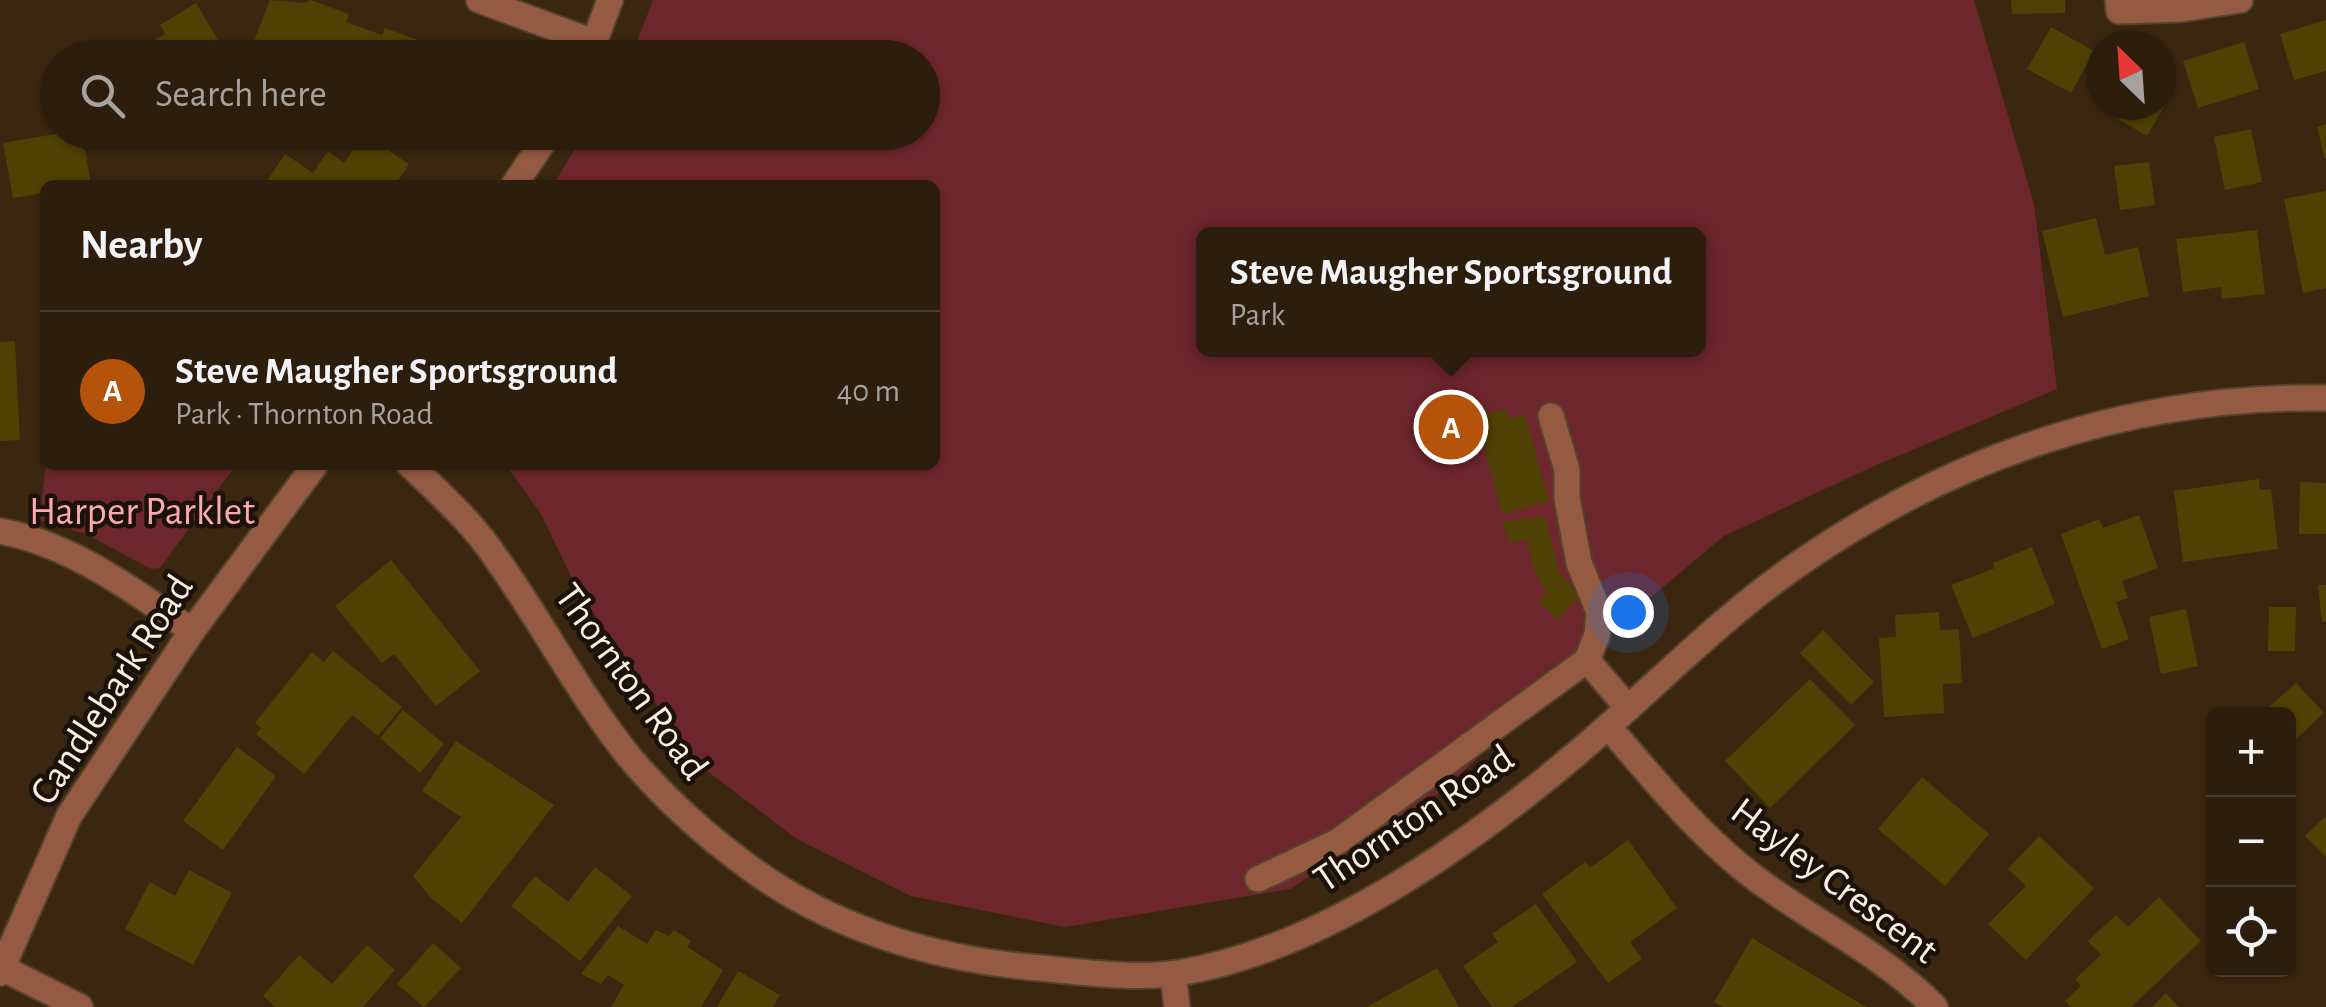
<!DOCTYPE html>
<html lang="en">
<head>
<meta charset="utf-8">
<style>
	:root { --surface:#2c1d0c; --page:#382a1a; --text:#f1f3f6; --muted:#a6a29d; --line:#483b2d; --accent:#b45309 }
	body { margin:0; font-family:"Alegreya Sans",sans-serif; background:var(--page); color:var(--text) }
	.controls { position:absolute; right:30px; bottom:30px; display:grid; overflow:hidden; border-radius:15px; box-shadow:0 2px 8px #0004 }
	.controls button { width:90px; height:90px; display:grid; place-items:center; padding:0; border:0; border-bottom:2px solid var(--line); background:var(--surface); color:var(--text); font:50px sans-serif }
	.compass { position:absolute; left:2086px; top:30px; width:90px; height:90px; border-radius:50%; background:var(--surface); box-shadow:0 2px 8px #0004; rotate:335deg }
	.you { position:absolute; left:1628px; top:612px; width:35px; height:35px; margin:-25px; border:8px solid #fff; border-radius:50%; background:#1a73e8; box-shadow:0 0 0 15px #1a73e833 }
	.badge { display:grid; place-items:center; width:65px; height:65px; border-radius:50%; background:var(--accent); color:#fff; font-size:32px; font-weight:700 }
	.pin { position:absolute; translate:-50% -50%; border:5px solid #fff; box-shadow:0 2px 10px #0006 }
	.popup { position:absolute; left:1196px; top:227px; width:510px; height:130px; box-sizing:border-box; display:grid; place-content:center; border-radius:15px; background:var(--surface); filter:drop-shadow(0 2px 8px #0005); font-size:32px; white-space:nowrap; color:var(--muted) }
	.popup b { font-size:38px; color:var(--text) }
	.popup::after { content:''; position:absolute; left:50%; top:100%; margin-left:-20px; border:20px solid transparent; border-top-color:var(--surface) }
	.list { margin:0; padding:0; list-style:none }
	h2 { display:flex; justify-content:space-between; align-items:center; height:130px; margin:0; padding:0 40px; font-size:42px }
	h2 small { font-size:32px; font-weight:400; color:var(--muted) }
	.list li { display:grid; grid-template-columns:65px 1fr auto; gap:30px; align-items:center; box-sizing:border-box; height:160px; padding:0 40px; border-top:2px solid var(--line) }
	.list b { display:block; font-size:38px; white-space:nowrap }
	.list p { margin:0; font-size:32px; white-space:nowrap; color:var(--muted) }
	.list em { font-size:32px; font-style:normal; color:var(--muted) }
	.icon { flex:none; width:55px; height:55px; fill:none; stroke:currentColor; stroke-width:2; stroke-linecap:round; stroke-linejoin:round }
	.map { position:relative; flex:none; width:2326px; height:1007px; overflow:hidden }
	.search { position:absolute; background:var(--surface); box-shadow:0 2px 8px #0004; left:40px; top:40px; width:900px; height:110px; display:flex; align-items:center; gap:25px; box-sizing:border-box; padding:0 35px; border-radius:55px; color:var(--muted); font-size:38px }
	.panel { position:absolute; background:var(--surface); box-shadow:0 2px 8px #0004; left:40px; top:180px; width:900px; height:290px; border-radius:15px }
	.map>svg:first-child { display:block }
	.green { fill:#6d262c; fill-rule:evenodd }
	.building { fill:#4f4103 }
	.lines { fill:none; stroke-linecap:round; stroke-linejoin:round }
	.minor-casing { stroke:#56432d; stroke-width:29 }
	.minor { stroke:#945b42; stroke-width:25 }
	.labels { text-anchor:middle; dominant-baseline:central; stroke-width:9; stroke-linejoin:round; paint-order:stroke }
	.park-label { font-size:40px; fill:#faaaac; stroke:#1b1209 }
	.street-label { font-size:40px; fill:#fcefe1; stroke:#1b1209 }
</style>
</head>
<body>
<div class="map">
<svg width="2326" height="1007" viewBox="0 0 2326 1007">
	<rect width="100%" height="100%" fill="#3b2710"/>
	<g class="green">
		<path d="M653,0h1321l60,204 23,185 -185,78 -148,69 -104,87 -175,166 -155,100 -225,38 -154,-31 -114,-57 -99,-75 -121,-175 -36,-75 -35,-49h429v-280h-382l32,-52 337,-1v-74l-291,-1zM1204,235h494v115h-494z"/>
		<path d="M46,465h190l-76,103 -9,1 -65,-35 -47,-14z"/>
	</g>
	<g class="building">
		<path d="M270,0l34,3 7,-3 38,14 -3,8 36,13 3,-7 35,13 -1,5 30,12h-165l-32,-12z"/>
		<path d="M2011,0h54v13l-53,1z"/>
		<path d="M196,3l25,42 -15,13h-103l18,-12 6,10 38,-22 -5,-9z"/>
		<path d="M2326,20v51l-32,9 -14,-46z"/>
		<path d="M2051,27l43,24 -23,42 -44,-24z"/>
		<path d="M2244,42l15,47 -61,19 -15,-47z"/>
		<path d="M2161,88l10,6 -24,42 -44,-26 3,-5h55z"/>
		<path d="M2326,124v34l-1,1 -8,-32z"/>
		<path d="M2251,129l11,53 -37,8 -11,-53z"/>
		<path d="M67,132h15l9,53h-46v8l-32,5 -10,-55z"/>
		<path d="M364,134l45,30 -14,21h-131l21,-31 28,19 15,-22 16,12z"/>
		<path d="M2149,162l6,43 -35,5 -6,-44z"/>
		<path d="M2326,191v97l-23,5 -19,-94z"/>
		<path d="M2096,218l9,37 33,-8 11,49 -86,21 -21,-86z"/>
		<path d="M2257,230l8,64 -43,5 -1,-12 -38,5 -7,-53z"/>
		<path d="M15,341l5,99 -20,1v-99z"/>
		<path d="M1505,409l3,10 17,-5 24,87 -47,13 -26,-97z"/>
		<path d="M2259,479l1,11 11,-1 7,60 -95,13 -9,-71z"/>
		<path d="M2300,482l26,1v51h-27z"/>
		<path d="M2139,515l19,53 -36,13 6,17 -12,4 13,37 -27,10 -41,-115 38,-15 4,9z"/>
		<path d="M1539,517l7,2 14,55 21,20 -23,26 -19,-18 8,-10 -11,-17 -10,-36 -17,4 -6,-21z"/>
		<path d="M2032,547l23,57 -82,34 -22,-53 44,-17 -2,-5z"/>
		<path d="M391,560l89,111 -44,35 -42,-52 -12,9 -47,-57z"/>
		<path d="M2318,585h8v37h-4z"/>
		<path d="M2269,607h27l-1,44h-27z"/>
		<path d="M2186,609l12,57 -37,8 -12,-57z"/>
		<path d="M1939,612l1,18 19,-1 3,54 -19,1 1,29 -60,4 -5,-79 17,-1 -1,-22z"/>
		<path d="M1823,630l51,52 -23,23 -51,-52z"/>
		<path d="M333,651l69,56 -24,29 -26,-21 -48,59 -48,-40 5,-6 -6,-5 57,-71 12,10z"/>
		<path d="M1810,679l45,46 -85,83 -45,-47z"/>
		<path d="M2296,683l28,30 -28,26 -8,-8v-17h-14l-6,-6z"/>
		<path d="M403,710l41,34 -24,29 -40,-35z"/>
		<path d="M456,741l98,64 -92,118 -31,-25 -18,-22 48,-59 -39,-26z"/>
		<path d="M237,747l39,29 -53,74 -40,-29z"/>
		<path d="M1922,777l67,57 -44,52 -67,-57z"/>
		<path d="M2326,816v41l-21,-21z"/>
		<path d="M2039,836l55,52 -68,72 -38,-36 38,-38 -18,-17z"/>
		<path d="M1628,840l49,68 -47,34 12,17 -34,24 -66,-89 43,-32 5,6z"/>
		<path d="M595,867l37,29 -52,65 -69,-55 24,-30 33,26z"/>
		<path d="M189,870l43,23 -39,72 -68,-36 25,-47 25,14z"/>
		<path d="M2159,897l42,44 -70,66h-60l-6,-6 16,-15 -6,-7 26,-24 -13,-14 28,-26 12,12z"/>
		<path d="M1536,904l41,58 -65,45h-20l-29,-41 35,-24 -6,-8z"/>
		<path d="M618,926l29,18 9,-14 13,6 5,-6 17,11 -4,6 36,23 -22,37h-90l13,-22 -16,-10 -7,9 -20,-10z"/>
		<path d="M1752,938l114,69h-143l-9,-5z"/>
		<path d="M433,943l28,25 -37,39 -27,-23z"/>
		<path d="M367,945l28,25 -32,37h-87l-13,-11 36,-41 33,29z"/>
		<path d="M1437,968l22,39h-92z"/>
		<path d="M738,971l42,24 -7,12h-56z"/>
		<path d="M2166,993l13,14h-27z"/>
	</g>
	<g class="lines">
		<g class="minor-casing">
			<g id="minor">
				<path d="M479,0l117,43"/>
				<path d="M2118,0l1,11 62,-2 59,-9"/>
				<path d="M589,56l21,-56"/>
				<path d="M514,185l36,-53"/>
				<path d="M1551,416l16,54v28l12,65 20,49 -2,23 -10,25 41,48"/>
				<path d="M410,465c30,29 63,58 86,93 47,66 84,138 135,201 35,41 75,77 119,109 80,59 181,90 279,99 45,4 104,13 149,6 155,-25 319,-148 435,-251 59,-53 118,-111 184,-157 158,-110 336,-170 529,-167"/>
				<path d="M0,531c71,13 134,60 192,100"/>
				<path d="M1608,726c46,54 94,113 151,155 59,43 124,74 176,126"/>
				<path d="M1258,879l79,-37 250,-182"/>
				<path d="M2,968l78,39"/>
				<path d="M0,973l69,-157 123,-185 123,-166"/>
				<path d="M1173,974l4,33"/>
			</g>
		</g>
		<use href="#minor" class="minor"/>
	</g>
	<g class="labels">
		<g class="park-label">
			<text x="142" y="512">Harper Parklet</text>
		</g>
		<g class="street-label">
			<text transform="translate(631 682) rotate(54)">Thornton Road</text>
			<text transform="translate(112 690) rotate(-57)">Candlebark Road</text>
			<text transform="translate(1414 819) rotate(-34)">Thornton Road</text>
			<text transform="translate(1834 881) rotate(37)">Hayley Crescent</text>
		</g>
	</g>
</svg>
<div class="controls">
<button>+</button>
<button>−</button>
<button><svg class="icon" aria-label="locate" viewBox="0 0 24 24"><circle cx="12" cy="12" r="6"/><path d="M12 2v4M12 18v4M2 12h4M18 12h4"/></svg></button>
</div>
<svg class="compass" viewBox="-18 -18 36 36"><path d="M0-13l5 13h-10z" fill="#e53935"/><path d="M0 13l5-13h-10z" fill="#a6a29d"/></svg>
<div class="you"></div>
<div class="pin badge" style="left:1451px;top:427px">A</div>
<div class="popup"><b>Steve Maugher Sportsground</b>Park</div>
<div class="search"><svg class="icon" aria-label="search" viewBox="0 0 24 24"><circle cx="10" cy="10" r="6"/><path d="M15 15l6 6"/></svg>Search here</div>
<section class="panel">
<h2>Nearby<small></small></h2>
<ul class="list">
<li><span class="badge">A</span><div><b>Steve Maugher Sportsground</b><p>Park · Thornton Road</p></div><em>40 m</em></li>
</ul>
</section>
</div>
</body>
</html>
